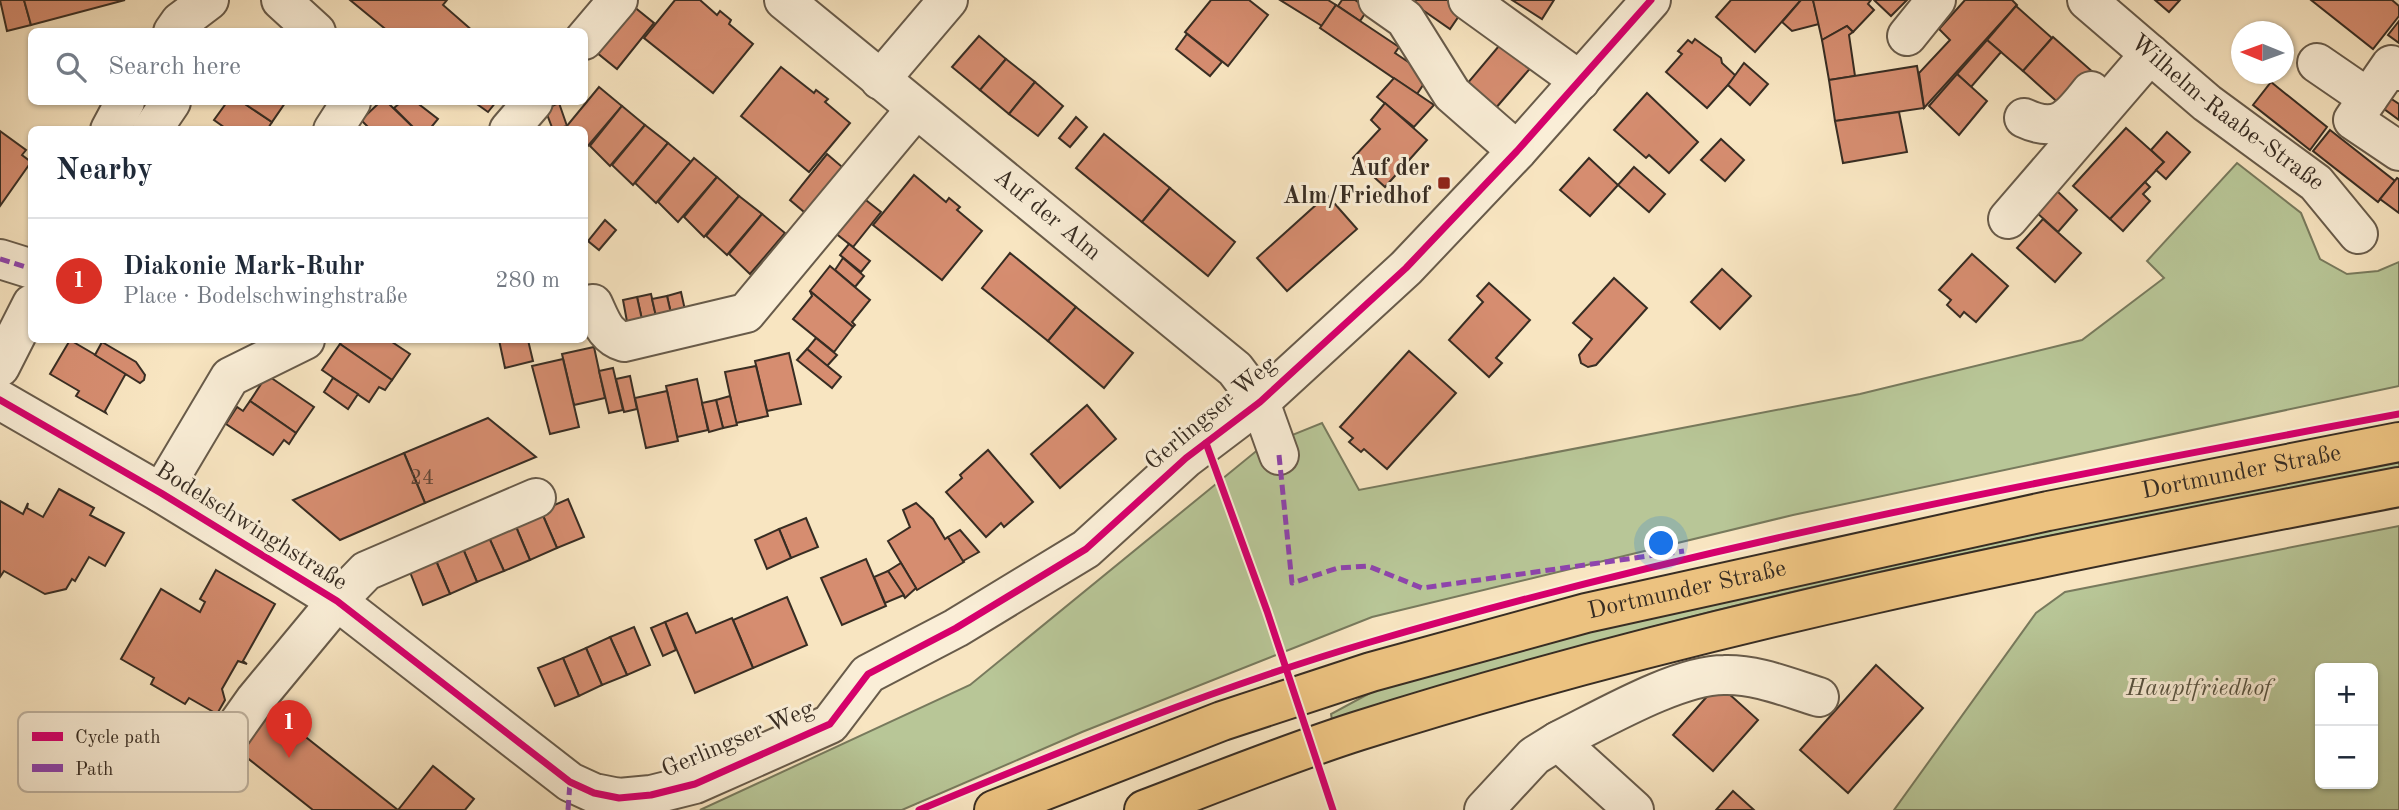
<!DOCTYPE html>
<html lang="en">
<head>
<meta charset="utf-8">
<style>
	:root { --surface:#fff; --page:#f2f2f3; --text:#1f2937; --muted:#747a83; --line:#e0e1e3; --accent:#d93025 }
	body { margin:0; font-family:"Old Standard TT",serif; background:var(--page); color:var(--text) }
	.controls { position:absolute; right:21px; bottom:21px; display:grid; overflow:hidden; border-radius:10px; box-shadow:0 2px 5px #0004 }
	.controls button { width:63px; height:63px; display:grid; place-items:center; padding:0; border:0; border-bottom:2px solid var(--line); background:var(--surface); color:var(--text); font:35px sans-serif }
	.compass { position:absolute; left:2231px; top:21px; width:63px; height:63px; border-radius:50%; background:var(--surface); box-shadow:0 2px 5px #0004; rotate:271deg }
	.you { position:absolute; left:1662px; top:544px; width:24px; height:24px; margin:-18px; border:5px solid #fff; border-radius:50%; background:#1a73e8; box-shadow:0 0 0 10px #1a73e833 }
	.badge { display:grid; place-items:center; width:46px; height:46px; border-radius:50%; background:var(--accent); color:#fff; font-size:23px; font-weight:700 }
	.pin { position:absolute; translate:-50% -58px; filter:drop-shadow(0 2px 4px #0008) }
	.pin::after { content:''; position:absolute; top:37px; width:24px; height:21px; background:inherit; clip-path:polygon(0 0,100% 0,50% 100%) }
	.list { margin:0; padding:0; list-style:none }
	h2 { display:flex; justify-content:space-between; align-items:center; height:91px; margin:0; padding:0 28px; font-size:30px }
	h2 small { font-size:23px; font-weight:400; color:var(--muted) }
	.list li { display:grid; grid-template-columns:46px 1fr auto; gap:21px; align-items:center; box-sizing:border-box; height:126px; padding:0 28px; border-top:2px solid var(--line) }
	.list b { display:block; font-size:26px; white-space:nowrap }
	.list p { margin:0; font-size:23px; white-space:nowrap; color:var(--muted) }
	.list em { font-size:23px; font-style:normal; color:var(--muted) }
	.icon { flex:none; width:38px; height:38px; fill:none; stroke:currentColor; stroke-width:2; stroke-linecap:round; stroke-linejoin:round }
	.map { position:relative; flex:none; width:2399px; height:810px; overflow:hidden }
	.search { position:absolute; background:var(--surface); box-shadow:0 2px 5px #0004; left:28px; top:28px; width:560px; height:77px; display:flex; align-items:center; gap:18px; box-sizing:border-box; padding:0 24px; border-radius:10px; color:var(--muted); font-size:26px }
	.panel { position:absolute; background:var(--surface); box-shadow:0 2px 5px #0004; left:28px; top:126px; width:560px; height:217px; border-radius:10px }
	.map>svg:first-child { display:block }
	.green { fill:#b8c697; stroke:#787a5d; stroke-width:2; fill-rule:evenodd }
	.building { fill:#d68d70; stroke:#382d23; stroke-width:2 }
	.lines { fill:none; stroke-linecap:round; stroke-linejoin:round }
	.minor-casing { stroke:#685b4a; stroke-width:42 }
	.major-casing { stroke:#382d23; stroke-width:42 }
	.minor { stroke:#faeed7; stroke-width:38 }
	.major { stroke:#ecc280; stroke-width:38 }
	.quiet { stroke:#8e44ad; stroke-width:5; stroke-dasharray:10 5; stroke-linecap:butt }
	.cycleway-casing { stroke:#faeed7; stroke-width:11 }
	.cycleway { stroke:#d6006c; stroke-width:7 }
	.poi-dot { fill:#8f2418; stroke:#faeed7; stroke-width:2.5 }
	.labels { text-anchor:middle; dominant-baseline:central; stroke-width:6; stroke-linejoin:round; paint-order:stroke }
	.number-label { font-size:21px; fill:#604536 }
	.street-label { font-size:24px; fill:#382d23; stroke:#faeed7 }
	.poi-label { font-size:24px; font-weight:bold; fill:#382d23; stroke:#faeed7; text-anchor:end }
	.park-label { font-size:24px; font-style:italic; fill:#585340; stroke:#faeed7 }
	.key { fill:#faeed7; stroke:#c0b4a1; stroke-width:2 }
	.key-label { font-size:19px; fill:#382d23 }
</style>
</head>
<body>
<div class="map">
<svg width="2399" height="810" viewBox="0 0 2399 810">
	<rect width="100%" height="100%" fill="#f8e5c1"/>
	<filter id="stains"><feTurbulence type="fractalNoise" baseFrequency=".00286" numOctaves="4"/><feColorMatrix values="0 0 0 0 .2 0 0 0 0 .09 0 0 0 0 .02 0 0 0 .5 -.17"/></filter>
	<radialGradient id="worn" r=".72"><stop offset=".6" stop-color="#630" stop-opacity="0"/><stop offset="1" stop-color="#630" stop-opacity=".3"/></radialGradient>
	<g class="green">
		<path d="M2237,163l64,50 19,46 27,15 31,-3 21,-9v124l-606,129 -421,102 -290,115 -180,78h-202l270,-125 290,-237 62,-25 37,67 501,-96 222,-54 82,-62 -17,-17z"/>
		<path d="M2399,459v9c-191,37 -383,72 -573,116 -166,38 -331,85 -494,136l-1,-6 52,-28 137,-39 251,-62z"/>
		<path d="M2399,526v284h-505l142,-197 29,-21zM2320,668h53v116h-53z"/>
	</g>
	<g class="building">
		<path d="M0,0h24l7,25 -24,6z"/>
		<path d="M24,0h101l-94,25z"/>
		<path d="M350,0h97l-4,5 31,27h-85z"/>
		<path d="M675,0h25l17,15 3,-4 11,9 -2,4 24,20 -40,49 -69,-55z"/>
		<path d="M1211,0h38l19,15 -40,51 -43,-34z"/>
		<path d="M1280,0h48l8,5 -14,21z"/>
		<path d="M1342,0h13l13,9 -8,12 -22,-15z"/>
		<path d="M1416,0h32l15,10 -13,19 -36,-25z"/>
		<path d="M1512,0h42l-12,19z"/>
		<path d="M1731,0h70l-46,52 -39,-35z"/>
		<path d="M1801,0h12l6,24 -27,7 -10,-9z"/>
		<path d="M1813,0h58l-3,4 6,6 -21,22 -6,-6 -25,14z"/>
		<path d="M1874,0h33l-16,16z"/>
		<path d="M1965,0h47l5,5 -93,103 -5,-35 31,-33 -11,-11z"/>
		<path d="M2155,0h25l-11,12z"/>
		<path d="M2311,0h81l7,6v10l-26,33z"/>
		<path d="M1336,5l63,42 -4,6 34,23 -12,18 -97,-66z"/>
		<path d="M633,6l21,17 -37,46 -21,-17z"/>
		<path d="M2016,6l36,32 -29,33 -36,-31z"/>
		<path d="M2399,21v22l-11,-8z"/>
		<path d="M1847,26l6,6 -4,3 6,41 -26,4 -7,-40z"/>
		<path d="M1187,34l35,28 -12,14 -34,-27z"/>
		<path d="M979,36l27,23 -26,31 -28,-23z"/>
		<path d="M2053,37l41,36 -30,35 -41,-37z"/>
		<path d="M1695,39l26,19 1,5 14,13 -29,32 -41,-36 16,-18 -4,-3 10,-11 4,3z"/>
		<path d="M1504,40l29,25 -38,44 -29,-24z"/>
		<path d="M1987,40l14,12 -30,35 -14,-13z"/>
		<path d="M1006,59l29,23 -26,32 -29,-24z"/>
		<path d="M1744,63l24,21 -18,21 -22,-20z"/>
		<path d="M1917,66l7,42 -89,13 -6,-41z"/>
		<path d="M781,67l33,26 2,-3 12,9 -3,3 25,21 -41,49 -68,-56z"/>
		<path d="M1957,74l30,27 -28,34 -30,-29z"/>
		<path d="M1394,78l40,27 -20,22 -37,-30z"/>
		<path d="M1035,82l28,24 -25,30 -29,-22z"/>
		<path d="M2271,82l56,45 -17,23 -57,-45z"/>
		<path d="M599,87l23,19 -35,41 -3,-17 -18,-3z"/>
		<path d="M1647,93l51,49 -29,31 -20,-18 -3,3 -32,-28z"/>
		<path d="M2387,96l12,8v16l-19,-14z"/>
		<path d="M227,102h15l30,20 -5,8h-39l-14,-10z"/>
		<path d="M242,102h42l1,1 -13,19z"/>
		<path d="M380,102h7l29,28h-45l-10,-10z"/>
		<path d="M401,102h15l22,17 -9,11h-13l-22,-22z"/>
		<path d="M474,102h22l-8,10z"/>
		<path d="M559,103l8,23 -14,4 -8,-21z"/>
		<path d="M1385,103l42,37 -42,47 -32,-29 27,-29 -9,-9z"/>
		<path d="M622,106l23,19 -35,41 -20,-20z"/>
		<path d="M1899,112l8,40 -64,11 -8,-42z"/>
		<path d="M1076,117l11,10 -17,20 -11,-9z"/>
		<path d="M645,125l23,18 -35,42 -21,-20z"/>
		<path d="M2126,128l38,34 -54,57 -37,-33z"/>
		<path d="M2330,130l65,51 -17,21 -65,-51z"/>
		<path d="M0,131l26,19 -4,5 9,7 -31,44z"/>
		<path d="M2167,132l23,20 -24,27 -10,-9 8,-8 -13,-12z"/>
		<path d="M1104,134l66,54 -28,34 -66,-54z"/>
		<path d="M1721,139l23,21 -19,21 -24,-21z"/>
		<path d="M668,143l23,19 -35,41 -21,-20z"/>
		<path d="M827,154l21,18 -38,45 -20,-17z"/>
		<path d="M694,158l23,19 -39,45 -20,-20z"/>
		<path d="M1589,158l29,27 -28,31 -30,-26z"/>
		<path d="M1634,167l31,27 -16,18 -31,-27z"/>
		<path d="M914,175l32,27 3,-4 11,9 -3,3 25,21 -40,49 -69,-55z"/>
		<path d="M717,177l22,19 -35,41 -20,-20z"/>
		<path d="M2397,178l2,1v34l-19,-14z"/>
		<path d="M2145,182l5,5 -7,7 7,7 -27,30 -13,-12z"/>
		<path d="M1170,188l65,54 -27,34 -66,-54z"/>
		<path d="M2056,190l21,20 -19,22 -22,-20z"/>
		<path d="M1327,195l30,34 -70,62 -30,-33z"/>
		<path d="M739,196l23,18 -35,41 -21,-19z"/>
		<path d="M862,197l19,15 -28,35 -19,-15z"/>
		<path d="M762,214l23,19 -35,41 -21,-20z"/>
		<path d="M2043,219l38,34 -26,29 -38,-34z"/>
		<path d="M605,220l11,10 -17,20 -11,-9z"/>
		<path d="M849,244l21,17 -9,11 -21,-17z"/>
		<path d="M1010,253l66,54 -28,34 -66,-53z"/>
		<path d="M1972,254l36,32 -32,36 -12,-10 -4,5 -13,-12 4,-5 -12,-10z"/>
		<path d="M843,258l21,18 -9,11 -20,-17z"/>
		<path d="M830,266l40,34 -18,22 3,3 -2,2 -43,-36z"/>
		<path d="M1722,269l29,27 -31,33 -29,-27z"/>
		<path d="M1614,278l33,30 -51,57 -8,2 -7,-4 -2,-8 13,-16 -19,-16z"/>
		<path d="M1489,283l41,37 -34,38 6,5 -13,14 -40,-37 34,-38 -6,-6z"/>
		<path d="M810,291l43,36 -19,25 -41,-33 19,-23z"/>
		<path d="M681,292l6,27 -14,3 -6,-26z"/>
		<path d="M651,294l6,26 -14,4 -6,-27z"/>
		<path d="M667,296l6,26 -15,3 -6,-26z"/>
		<path d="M637,297l6,27 -15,3 -5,-27z"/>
		<path d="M1076,307l57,46 -29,35 -56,-47z"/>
		<path d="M816,338l21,17 -10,11 -20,-17z"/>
		<path d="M70,340l58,34 -3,1 -20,36 1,2 -30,-17 3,-5 -29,-17z"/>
		<path d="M343,340h46l21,14 -18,26 -52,-36z"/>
		<path d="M499,340h29l5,21 -28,7z"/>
		<path d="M102,342l34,20 9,13 -1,5 -4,3 -45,-28z"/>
		<path d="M340,344l52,36 -7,10 -6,-3 -10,15 -47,-32z"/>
		<path d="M594,347l11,51 -31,7 -12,-51z"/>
		<path d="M807,349l34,28 -9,11 -35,-28z"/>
		<path d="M1409,351l47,42 -69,76 -23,-20 -3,3 -12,-10 4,-4 -13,-11z"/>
		<path d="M789,353l12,51 -34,7 -12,-50z"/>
		<path d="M563,359l16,68 -29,7 -18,-68z"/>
		<path d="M756,366l12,50 -32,7 -11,-51z"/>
		<path d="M613,368l10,42 -14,3 -10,-42z"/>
		<path d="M267,375l47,32 -18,26 -46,-32z"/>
		<path d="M630,376l7,33 -13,3 -8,-33z"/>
		<path d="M333,378l25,16 -10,15 -24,-17z"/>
		<path d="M697,379l11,51 -31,7 -11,-51z"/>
		<path d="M667,391l11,50 -32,7 -11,-50z"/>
		<path d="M730,396l7,29 -14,3 -7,-28z"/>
		<path d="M716,400l7,28 -14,4 -7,-29z"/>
		<path d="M250,401l46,32 -7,11 -5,-4 -11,15 -47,-31 11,-17 6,4z"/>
		<path d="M1087,405l29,34 -56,49 -29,-34z"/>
		<path d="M488,418l48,39 -111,46 -21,-50z"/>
		<path d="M988,450l45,52 -29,25 -3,-4 -15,14 -40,-45 16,-14 -2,-3z"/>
		<path d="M404,453l21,50 -85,37 -47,-40z"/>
		<path d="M59,489l35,19 -4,7 34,18 -19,33 -16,-9 -14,24 -3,-2 -6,10 -21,5 -41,-23 -4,6v-76l23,13 5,-11 -1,5 16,9z"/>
		<path d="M568,499l16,38 -27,11 -16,-37z"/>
		<path d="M916,503l17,16 12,20 3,-2 16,25 -47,28 -29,-49 22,-14 -7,-17z"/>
		<path d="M541,511l16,37 -27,12 -16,-38z"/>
		<path d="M806,518l12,29 -27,11 -12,-29z"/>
		<path d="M514,522l16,38 -26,11 -17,-38z"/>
		<path d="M779,529l12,29 -24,11 -12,-29z"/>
		<path d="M960,530l19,22 -16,9 -15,-24z"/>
		<path d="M487,533l17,38 -27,11 -16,-38z"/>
		<path d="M461,544l16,38 -27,12 -16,-38z"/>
		<path d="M434,556l16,38 -27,11 -15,-38z"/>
		<path d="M866,559l20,47 -44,19 -21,-47z"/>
		<path d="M901,563l15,25 -11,10 -17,-27z"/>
		<path d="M216,570l59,34 -32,57 4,3 -9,-3 -16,28 3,11 -8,14 -28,-16 -4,6 -34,-20 3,-6 -33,-19 40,-70 39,23 5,-10 -5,-3z"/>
		<path d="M888,571l16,24 -19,8 -11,-26z"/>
		<path d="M787,597l20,48 -54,23 -20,-48z"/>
		<path d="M687,613l9,20 36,-15 21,50 -58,25 -30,-71z"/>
		<path d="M665,622l11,28 -13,6 -12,-28z"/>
		<path d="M634,627l16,38 -23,10 -17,-38z"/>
		<path d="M610,637l17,38 -25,10 -16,-37z"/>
		<path d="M586,648l16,37 -23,11 -16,-38z"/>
		<path d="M563,658l16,38 -24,10 -17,-38z"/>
		<path d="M1876,665l47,43 -75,85 -48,-43z"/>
		<path d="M1718,684l40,36 -45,51 -40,-36z"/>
		<path d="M269,708l129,102 35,-44 41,33 -9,11h-152l-77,-61z"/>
		<path d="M1733,791l21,19h-38z"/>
	</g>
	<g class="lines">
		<g class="minor-casing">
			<g id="minor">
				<path d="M281,0l35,32"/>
				<path id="s1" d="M784,0l451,369 25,33 19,53"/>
				<path d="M1378,0l27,19 47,75 65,57"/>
				<path d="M1468,0l112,81"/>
				<path id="s2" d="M2087,0l120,103 109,80 42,51"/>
				<path d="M173,32l7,-10 29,-22"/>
				<path d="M1907,36l29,-36"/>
				<path d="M584,40l34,-40"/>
				<path d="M2317,63l51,35"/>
				<path d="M2399,71l-8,-6 -38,55 46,31"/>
				<path d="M880,80l68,-80"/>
				<path d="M2024,118c34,16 46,0 67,-27"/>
				<path d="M110,130l15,-28"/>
				<path d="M152,130l19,-28"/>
				<path d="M333,130l18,-28"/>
				<path d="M509,130l24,-28"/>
				<path d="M2008,219l142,-165"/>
				<path d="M0,259l32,10"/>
				<path d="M593,304c8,17 12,32 31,38l122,-29 169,-203"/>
				<path d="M0,367l32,-63"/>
				<path d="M0,400l161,93 176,108 233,181 24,11 25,5 32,-3 44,-11 135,-60 38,-50 88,-46 130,-79 100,-91 74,-56 146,-134 111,-117 134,-151"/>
				<path d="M161,493l69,-116 75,-37"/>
				<path d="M1558,741c43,-21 119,-66 166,-66 33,-1 65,13 95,22"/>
				<path d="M204,772l51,-72 82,-99 29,-30 170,-73"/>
				<path d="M1484,810l50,-54 24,-15 76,69"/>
			</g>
		</g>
		<g class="major-casing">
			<g id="major">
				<path id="s3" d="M994,810l228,-89 149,-49 215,-59 462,-102 351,-69"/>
				<path d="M1144,810c71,-27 142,-56 214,-79 340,-108 691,-177 1041,-244"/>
			</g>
		</g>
		<use href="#minor" class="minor"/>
		<use href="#major" class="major"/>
		<g class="quiet">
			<path d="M0,259l32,10"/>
			<path d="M1279,455l13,128 46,-15 30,-2 54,22 262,-37"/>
			<path d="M568,810l2,-28"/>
		</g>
		<g class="cycleway-casing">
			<g id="cycleway">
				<path d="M0,400l161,93 176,108 233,181 24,11 25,5 32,-3 44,-11 135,-60 38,-50 88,-46 130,-79 100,-91 74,-56 146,-134 111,-117 134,-151"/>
				<path d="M1206,443l61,168 66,199"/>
				<path d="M919,810c147,-61 295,-122 448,-167 338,-99 686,-165 1032,-229"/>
			</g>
		</g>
		<use href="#cycleway" class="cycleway"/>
	</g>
	<rect class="poi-dot" x="1437" y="176" width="14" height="14" rx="3.5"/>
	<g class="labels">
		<g class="number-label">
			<text x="422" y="478">24</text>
		</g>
		<g class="street-label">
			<text stroke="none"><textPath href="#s2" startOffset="180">Wilhelm-Raabe-Straße</textPath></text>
			<text stroke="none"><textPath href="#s1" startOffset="340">Auf der Alm</textPath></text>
			<text transform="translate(1211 414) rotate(-40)">Gerlingser Weg</text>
			<text stroke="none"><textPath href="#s3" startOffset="1295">Dortmunder Straße</textPath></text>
			<text transform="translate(251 527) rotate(32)">Bodelschwinghstraße</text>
			<text stroke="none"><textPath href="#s3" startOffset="728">Dortmunder Straße</textPath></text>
			<text transform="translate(738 740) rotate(-23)">Gerlingser Weg</text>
		</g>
		<g class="poi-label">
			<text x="1430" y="169">Auf der<tspan x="1430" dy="28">Alm/Friedhof</tspan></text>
		</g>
		<g class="park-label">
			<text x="2199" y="689">Hauptfriedhof</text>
		</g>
	</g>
	<rect x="18" y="712" width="230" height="80" rx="10" class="key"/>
	<rect x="32" y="732" width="31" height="9" fill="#d6006c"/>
	<rect x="32" y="764" width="31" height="8" fill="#8e44ad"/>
	<g class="key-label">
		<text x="75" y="743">Cycle path</text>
		<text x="75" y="775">Path</text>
	</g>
	<rect width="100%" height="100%" filter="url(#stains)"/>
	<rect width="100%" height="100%" fill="url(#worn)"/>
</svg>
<div class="controls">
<button>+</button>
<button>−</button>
</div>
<svg class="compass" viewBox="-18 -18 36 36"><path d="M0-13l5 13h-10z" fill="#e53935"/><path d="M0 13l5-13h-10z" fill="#747a83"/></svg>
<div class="you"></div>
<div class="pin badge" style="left:289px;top:758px">1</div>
<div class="search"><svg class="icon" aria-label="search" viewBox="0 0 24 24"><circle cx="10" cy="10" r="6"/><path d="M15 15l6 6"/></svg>Search here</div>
<section class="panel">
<h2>Nearby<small></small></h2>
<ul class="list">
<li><span class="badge">1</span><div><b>Diakonie Mark-Ruhr</b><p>Place · Bodelschwinghstraße</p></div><em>280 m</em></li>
</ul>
</section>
</div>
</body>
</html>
